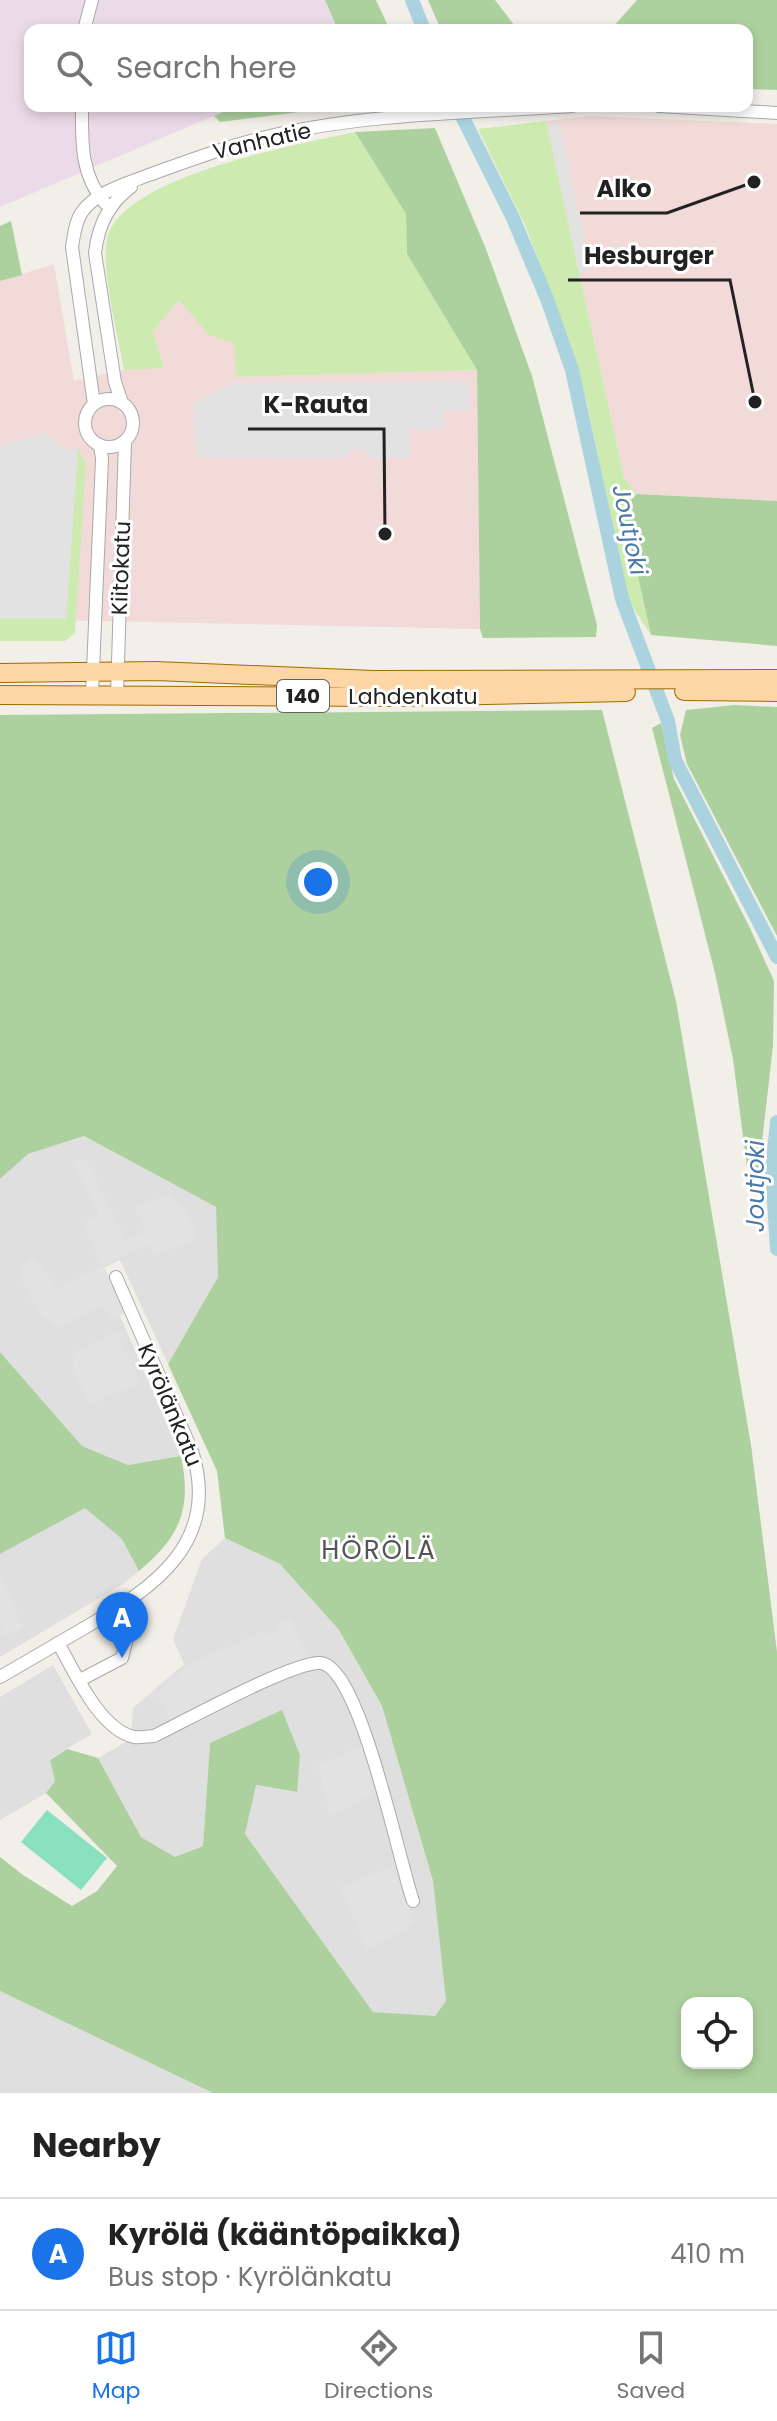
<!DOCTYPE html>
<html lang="en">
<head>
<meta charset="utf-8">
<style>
	:root { --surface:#fff; --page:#f6f6f6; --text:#222; --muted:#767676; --line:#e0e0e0; --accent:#1a73e8 }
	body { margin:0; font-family:Poppins,sans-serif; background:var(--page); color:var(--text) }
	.controls { position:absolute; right:24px; bottom:24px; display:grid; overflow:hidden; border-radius:16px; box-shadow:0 4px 12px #0003 }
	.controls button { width:72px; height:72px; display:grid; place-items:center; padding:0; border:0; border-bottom:2px solid var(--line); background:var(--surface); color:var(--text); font:40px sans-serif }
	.you { position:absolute; left:318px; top:882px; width:28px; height:28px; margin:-20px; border:6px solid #fff; border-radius:50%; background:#1a73e8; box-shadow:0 0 0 12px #1a73e833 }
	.badge { display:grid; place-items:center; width:52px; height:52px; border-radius:50%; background:var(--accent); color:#fff; font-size:26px; font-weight:700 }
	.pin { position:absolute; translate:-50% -66px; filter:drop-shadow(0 2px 4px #0008) }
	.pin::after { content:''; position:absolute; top:42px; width:28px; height:24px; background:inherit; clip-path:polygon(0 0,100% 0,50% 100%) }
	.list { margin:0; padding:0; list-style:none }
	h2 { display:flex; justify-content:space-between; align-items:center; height:104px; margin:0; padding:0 32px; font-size:34px }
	h2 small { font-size:26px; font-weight:400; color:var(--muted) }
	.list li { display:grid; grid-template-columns:52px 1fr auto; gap:24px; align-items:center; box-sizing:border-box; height:112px; padding:0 32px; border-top:2px solid var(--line) }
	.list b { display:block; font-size:30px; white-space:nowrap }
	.list p { margin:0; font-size:26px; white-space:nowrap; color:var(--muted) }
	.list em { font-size:26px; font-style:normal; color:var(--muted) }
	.icon { flex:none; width:44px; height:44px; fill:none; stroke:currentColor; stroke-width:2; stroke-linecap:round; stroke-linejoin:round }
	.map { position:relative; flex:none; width:777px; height:2093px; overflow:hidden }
	.search { position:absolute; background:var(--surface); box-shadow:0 4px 12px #0003; left:24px; right:24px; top:24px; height:88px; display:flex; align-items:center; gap:20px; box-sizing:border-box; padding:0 28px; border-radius:16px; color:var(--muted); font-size:30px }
	.sheet { height:216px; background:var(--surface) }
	nav { display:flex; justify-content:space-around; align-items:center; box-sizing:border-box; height:112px; border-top:2px solid var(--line); background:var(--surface); font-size:22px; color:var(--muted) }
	nav a { display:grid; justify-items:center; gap:4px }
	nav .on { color:var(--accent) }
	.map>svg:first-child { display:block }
	.residential { fill:#e0dfdf }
	.commercial { fill:#f2dad9 }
	.industrial { fill:#ebdbe8 }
	.grass { fill:#cdebb0 }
	.forest { fill:#add19e; fill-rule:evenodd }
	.pitch { fill:#88e0be }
	.parking { fill:#e2e2e2 }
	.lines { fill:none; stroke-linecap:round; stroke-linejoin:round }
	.canal { stroke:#aad3df; stroke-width:14 }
	.street-casing { stroke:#a9a9a9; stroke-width:14 }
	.primary-casing { stroke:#a06b00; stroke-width:20 }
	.street { stroke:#fff; stroke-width:12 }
	.primary { stroke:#fcd6a4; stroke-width:18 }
	.labels { text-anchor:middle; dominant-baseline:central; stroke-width:6; stroke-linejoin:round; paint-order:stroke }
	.shield { fill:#fff; stroke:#646464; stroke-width:2 }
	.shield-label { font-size:20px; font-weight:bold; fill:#222 }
	.street-label { font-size:22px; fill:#222; stroke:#fff }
	.water-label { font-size:24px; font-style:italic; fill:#4a7aab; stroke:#fff }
	.quarter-label { font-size:26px; letter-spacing:2px; fill:#555; stroke:#fff }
	.leader { fill:none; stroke:#222; stroke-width:3 }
	.callout-dot { fill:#222; stroke:#fff; stroke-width:3 }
	.callout-label { font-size:24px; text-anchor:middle; font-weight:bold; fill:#222; stroke:#fff; stroke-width:6; stroke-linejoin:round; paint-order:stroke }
</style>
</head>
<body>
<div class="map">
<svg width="777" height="2093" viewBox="0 0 777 2093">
	<rect width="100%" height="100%" fill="#f2efe9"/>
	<g class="residential">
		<path d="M84,1136l132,71 2,70 -50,87 -48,-104 -20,10 81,186 -53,9 -46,-19 -82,-94v-173l28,-25z"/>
		<path d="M85,1507l37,32 17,32 -16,13 -123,73v-103z"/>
		<path d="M225,1538l55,26 59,66 43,76 51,175 13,120 -11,16 -62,-5 -128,-178 10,-49 41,7 -86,-49 -7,103 -28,11 -34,-20 -43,-79 33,-19 2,-31 51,-44 -11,-25 29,-80z"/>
		<path d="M53,1665l39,69 -42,25 5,23 -9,11 -46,27v-123z"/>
		<path d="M0,1991l213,102h-213z"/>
	</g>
	<g class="commercial">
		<path d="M590,116l187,8v377l-140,-7 -13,-17 -78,-356z"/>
		<path d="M54,264l20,117 58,-13h32l-11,-37 26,-32 30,35 25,9 3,34 240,-7 3,259 -480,-10v-338z"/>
	</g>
	<path class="industrial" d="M0,0h325l13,30h-308v76h207l-237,101z"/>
	<g class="grass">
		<path d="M546,121l78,356 13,17 -14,15 28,126 -24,-36 -40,-196 -22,-70 -39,-106 -48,-98z"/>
		<path d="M355,132l51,82 1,40 70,116 -241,7 -2,-34 -25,-8 -30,-35 -26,31 11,37 -40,2c-5,-32 -25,-104 -16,-134 17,-60 191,-92 247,-104z"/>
		<path d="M78,448l8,16 -11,169 -10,8h-65v-22l66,-1z"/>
	</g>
	<g class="forest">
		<path d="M325,0h51l14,30h-52z"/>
		<path d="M428,0h67l23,30h-77z"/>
		<path d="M637,0h140v90l-30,-1v-59h-162l27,-2z"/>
		<path d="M237,106h109l-126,16 -6,-6z"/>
		<path d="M435,128l51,121 46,127 65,249 -1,12 -113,1 -3,-9 -3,-259 -70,-116 -1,-40 -51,-82z"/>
		<path d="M11,221l11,54 -22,6v-55z"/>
		<path d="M637,494l140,7v145l-126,-11 -28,-126z"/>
		<path d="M735,705l42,2v229l-90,-172 -7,-29 6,-25z"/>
		<path d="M602,710l74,291 75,444 26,207v441h-564l-213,-102v-134l23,18 49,31 25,-15 20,-25 -71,-73 9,-12 -5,-21 17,-11 31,9 43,79 34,20 28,-11 7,-103 72,-33 18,45 -3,37 -41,-7 -11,49 128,178 62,4 11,-15 -13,-120 -51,-175 -43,-76 -59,-66 -55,-26 -8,-67 -49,-107 50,-87 -2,-70 -132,-71 -56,18 -28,25v-464zM687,2003h60v60h-60z"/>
		<path d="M661,723l13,56 76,149 24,53 -1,65 -14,122 -12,-1 -14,-108 -18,-86 -63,-245z"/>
		<path d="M0,1352l82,94 46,19 53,-9c11,53 -1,81 -42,115l-17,-32 -37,-31 -85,46z"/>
	</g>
	<path class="pitch" d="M47,1810l60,48 -26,32 -60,-48z"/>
	<g class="parking">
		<path d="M559,123l32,147 -12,3 -31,-147z"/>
		<path d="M468,381l1,29 -25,1v18l-34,1v28h-39l-3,-5 -10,-4 -7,2 -5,7 -150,-1 -3,-53 43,-22z"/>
		<path d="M45,433l21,16 12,-1 -12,171h-66v-173z"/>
		<path d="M73,1160h14l39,81 19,-9 -10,-23 34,-16 17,17 12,27 -43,19 -6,-12 -45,22 21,47 -14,7 -8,-15 -47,22 -16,-13 -22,-41 15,-18 24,34 45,-23 -20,-42 17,-9z"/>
		<path d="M117,1332l23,50 -50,22 -17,-36v-14z"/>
		<path d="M0,1574l24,54 -19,8 -5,-11z"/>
		<path d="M290,1619l20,40 -140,62 -13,-26 31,-30 76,-34 4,6 10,-5 -3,-7z"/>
		<path d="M362,1745l13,48 -45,23 -12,-50z"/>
		<path d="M394,1865l21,59 -49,25 -25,-61z"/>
	</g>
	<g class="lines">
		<g class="canal">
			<path d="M412,0l12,30"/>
			<path d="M457,106l56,112 34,81 25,71 50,229 46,122 7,39 102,197"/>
			<path d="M777,1122l-5,47 5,80"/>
		</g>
		<g class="street-casing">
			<g id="street">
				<path d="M84,30l8,-30"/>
				<path d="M82,106c0,35 -2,69 23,97"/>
				<path d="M659,106l118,7"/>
				<circle cx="109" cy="423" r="24"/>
				<path d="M122,403l-7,-21 -20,-129c3,-27 14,-50 36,-66"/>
				<path d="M94,404l-22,-157c2,-12 3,-25 10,-35 13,-19 43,-28 64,-36 42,-15 84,-31 128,-41 97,-22 199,-22 298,-29"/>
				<path d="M92,694l10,-235 -2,-14"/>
				<path d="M117,694l8,-253"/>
				<path d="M58,1643c17,29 41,86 76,94 6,1 14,-1 20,-1 31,-15 138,-74 166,-73 40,2 79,199 93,238"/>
				<path d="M0,1677c29,-17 57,-33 86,-50 69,-40 135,-85 106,-176l-76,-174"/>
				<path d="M80,1680l42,-22 5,-20 -12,-28"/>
			</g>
		</g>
		<g class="primary-casing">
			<g id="primary">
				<path d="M0,673l156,-2 217,9 404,-1"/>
				<path d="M684,691l93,1"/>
				<path d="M0,695l392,2 234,-5"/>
			</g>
		</g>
		<use href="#street" class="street"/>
		<use href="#primary" class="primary"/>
	</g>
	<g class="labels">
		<rect class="shield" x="277" y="680" width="52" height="32" rx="6"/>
		<g class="shield-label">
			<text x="303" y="696">140</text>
		</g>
		<g class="street-label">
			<text transform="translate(262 141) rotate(-13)">Vanhatie</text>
			<text transform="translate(121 568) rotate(-88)">Kiitokatu</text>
			<text x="413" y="696">Lahdenkatu</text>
			<text transform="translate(170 1405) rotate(67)">Kyrölänkatu</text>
		</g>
		<g class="water-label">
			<text transform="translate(630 530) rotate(78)">Joutjoki</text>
			<text transform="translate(755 1186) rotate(-90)">Joutjoki</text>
		</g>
		<g class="quarter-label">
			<text x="379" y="1550">HÖRÖLÄ</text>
		</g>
	</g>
	<path class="leader" d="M754 182L667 213H580M755 402L730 280H568M385 534L384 429H248"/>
	<g class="callout-dot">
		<circle cx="754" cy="182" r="8"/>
		<circle cx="755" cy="402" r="8"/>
		<circle cx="385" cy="534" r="8"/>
	</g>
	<g class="callout-label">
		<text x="624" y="197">Alko</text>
		<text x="649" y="264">Hesburger</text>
		<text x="316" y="413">K-Rauta</text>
	</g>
</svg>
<div class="controls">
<button><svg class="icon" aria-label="locate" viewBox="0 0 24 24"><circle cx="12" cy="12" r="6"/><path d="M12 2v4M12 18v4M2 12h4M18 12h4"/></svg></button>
</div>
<div class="you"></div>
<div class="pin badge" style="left:122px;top:1658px">A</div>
<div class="search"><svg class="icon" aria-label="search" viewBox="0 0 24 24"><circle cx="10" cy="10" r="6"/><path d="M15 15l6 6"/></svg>Search here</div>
</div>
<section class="sheet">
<h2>Nearby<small></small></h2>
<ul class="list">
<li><span class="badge">A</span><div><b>Kyrölä (kääntöpaikka)</b><p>Bus stop · Kyrölänkatu</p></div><em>410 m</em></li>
</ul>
</section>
<nav>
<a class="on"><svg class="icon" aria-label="map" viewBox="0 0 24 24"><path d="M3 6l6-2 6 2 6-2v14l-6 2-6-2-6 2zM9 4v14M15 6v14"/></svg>Map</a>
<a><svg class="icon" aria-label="directions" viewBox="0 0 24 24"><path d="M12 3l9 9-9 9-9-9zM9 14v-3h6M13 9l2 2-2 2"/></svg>Directions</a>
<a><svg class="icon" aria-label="saved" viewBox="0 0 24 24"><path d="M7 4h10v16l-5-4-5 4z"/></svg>Saved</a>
</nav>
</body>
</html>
